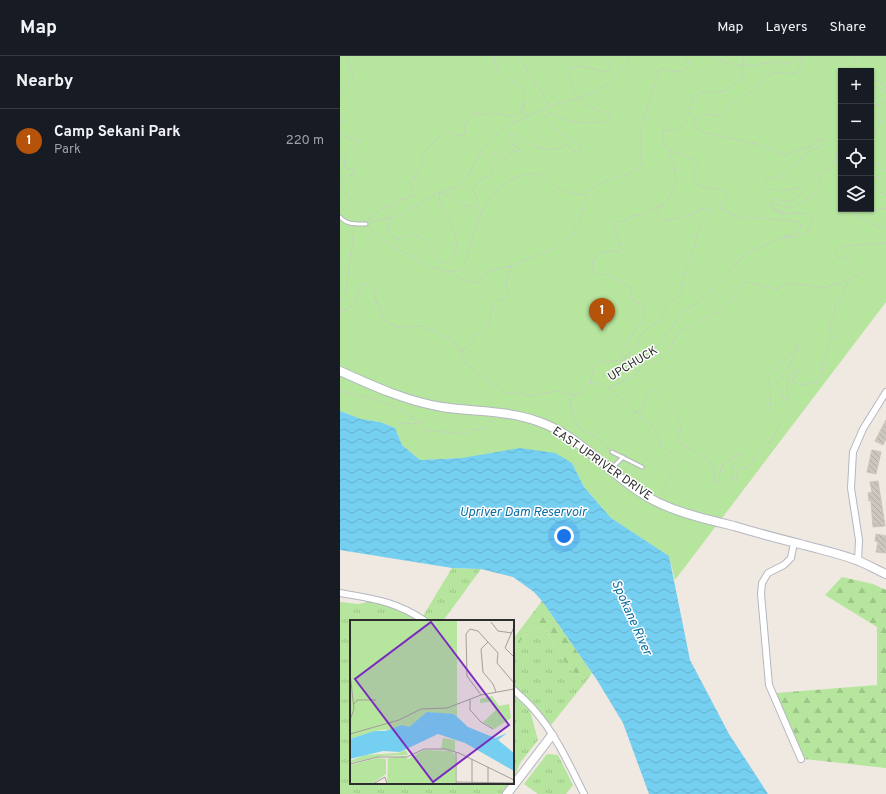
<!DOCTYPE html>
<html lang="en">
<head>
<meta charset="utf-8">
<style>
	:root { --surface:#171b24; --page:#242831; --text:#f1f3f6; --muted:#9ea1a6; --line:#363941; --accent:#b45309 }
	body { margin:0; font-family:Overpass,sans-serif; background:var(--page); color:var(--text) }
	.controls { position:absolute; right:12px; top:12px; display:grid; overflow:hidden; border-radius:0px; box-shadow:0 1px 3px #0004 }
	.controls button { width:36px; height:36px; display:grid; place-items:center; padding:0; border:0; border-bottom:1px solid var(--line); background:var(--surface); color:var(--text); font:20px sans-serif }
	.you { position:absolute; left:224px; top:480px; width:14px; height:14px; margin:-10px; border:3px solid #fff; border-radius:50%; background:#1a73e8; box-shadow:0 0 0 6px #1a73e833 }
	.badge { display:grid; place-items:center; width:26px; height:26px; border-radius:50%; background:var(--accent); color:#fff; font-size:13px; font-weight:700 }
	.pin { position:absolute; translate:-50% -33px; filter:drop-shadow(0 1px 2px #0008) }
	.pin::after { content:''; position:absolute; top:21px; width:14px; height:12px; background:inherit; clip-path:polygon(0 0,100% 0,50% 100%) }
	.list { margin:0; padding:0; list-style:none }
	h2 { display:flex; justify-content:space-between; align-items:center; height:52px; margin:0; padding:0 16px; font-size:17px }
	h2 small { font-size:13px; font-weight:400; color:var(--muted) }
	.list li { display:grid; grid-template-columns:26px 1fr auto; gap:12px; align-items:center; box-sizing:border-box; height:64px; padding:0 16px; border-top:1px solid var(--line) }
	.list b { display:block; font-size:15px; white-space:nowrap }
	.list p { margin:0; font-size:13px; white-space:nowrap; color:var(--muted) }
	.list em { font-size:13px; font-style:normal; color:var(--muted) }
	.icon { flex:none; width:22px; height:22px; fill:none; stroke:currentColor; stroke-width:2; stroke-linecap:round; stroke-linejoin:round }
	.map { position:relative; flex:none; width:546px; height:738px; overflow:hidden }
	header { display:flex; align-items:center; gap:24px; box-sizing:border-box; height:56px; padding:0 20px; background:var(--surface); border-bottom:1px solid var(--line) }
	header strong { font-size:19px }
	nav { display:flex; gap:22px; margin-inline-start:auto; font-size:14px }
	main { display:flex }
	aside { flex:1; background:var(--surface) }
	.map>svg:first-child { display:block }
	.grass { fill:url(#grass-tufts) }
	.forest { fill:url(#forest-firs) }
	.park { fill:#b6e59e; fill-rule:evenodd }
	.water { fill:url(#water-waves) }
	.building { fill:url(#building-back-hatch); stroke:#cbc5ba }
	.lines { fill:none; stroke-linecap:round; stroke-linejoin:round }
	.lane-casing { stroke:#b4b7c1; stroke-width:5 }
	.street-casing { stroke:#b4b7c1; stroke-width:8 }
	.secondary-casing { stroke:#b4b7c1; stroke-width:10 }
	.path { stroke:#c9c9c9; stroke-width:1; stroke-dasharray:3 2; stroke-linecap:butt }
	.lane { stroke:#fff; stroke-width:3 }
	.street { stroke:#fff; stroke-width:6 }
	.secondary { stroke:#fff; stroke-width:8 }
	.labels { text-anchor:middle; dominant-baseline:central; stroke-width:3; stroke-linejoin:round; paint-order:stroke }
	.street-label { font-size:12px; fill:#2e2e2e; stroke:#fff }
	.water-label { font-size:13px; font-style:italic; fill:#0d6fa3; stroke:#fff }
	.inset-road { fill:none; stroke:#a29e99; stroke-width:1 }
	.view { fill:#7b2cbf; fill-opacity:0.15; stroke:#7b2cbf; stroke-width:2 }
	.inset-edge { fill:none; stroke:#2e2e2e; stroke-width:2 }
</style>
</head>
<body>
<header>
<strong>Map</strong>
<nav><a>Map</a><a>Layers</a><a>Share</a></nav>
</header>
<main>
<aside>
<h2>Nearby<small></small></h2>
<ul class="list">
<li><span class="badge">1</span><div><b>Camp Sekani Park</b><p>Park</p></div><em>220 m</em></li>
</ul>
</aside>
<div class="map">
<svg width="546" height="738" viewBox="0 0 546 738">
	<defs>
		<pattern id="grass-tufts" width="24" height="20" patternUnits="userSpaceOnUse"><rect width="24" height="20" fill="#b6e59e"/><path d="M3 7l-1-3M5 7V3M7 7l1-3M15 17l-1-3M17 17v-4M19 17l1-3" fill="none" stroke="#9dc588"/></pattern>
		<pattern id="forest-firs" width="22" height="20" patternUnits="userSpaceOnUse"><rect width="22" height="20" fill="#b6e59e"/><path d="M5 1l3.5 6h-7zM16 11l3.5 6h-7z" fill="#9dc588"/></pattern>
		<pattern id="water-waves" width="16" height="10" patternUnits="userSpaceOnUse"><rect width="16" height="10" fill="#75cff0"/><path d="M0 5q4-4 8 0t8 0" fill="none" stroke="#66b2ce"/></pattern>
		<pattern id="building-back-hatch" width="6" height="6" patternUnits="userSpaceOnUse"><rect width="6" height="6" fill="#cbc7bf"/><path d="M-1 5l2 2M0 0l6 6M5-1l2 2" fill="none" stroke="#afaba4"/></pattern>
	</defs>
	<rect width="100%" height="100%" fill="#efe9e1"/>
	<g class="grass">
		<path d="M112,512l29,1 -38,52h-12l-8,-5z"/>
		<path d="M0,546l18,2 10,-2h11l16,5 25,14h-69v162h160l-8,11h-163z"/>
		<path d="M198,570l8,5 22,36 10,8 10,4 -37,46 -14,-18 -24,-22v-34l18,-24z"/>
		<path d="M173,638l17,17 8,29 -18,23 -7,18z"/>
		<path d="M207,698l11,1 15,30 -7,9h-28l-14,-10z"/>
	</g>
	<g class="forest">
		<path d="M502,521l31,7 13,6v178l-82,-9 -28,-66 101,-8v-58l-52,-32z"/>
		<path d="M202,545l50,72 -4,6 -10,-4 -10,-8 -22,-36 -8,-5 -7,1 -18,24v-12z"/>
	</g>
	<path class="park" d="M0,0h546v246l-211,278 -6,-24 -58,-38 -27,-31 -12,-24 -110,-5 -42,2 -18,-15 -7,-17 -15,-6 -19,-3 -21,-8zM501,15h30v138h-30z"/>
	<path class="water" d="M0,355l21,8 19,3 15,6 7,17 18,15 42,-2 58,-10 35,5 17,10 12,24 27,31 58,38 21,104 39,74 39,60h-119l-26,-71 -26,-43 -55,-79 -8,-9 -21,-15 -32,-8 -29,-1 -112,-18z"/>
	<g class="building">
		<path d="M546,364v19l-3,6 -8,-4z"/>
		<path d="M532,394l9,2 -5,22 -9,-2z"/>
		<path d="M538,425l7,45 -12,1 -2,-26h-2l-1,-8 4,-1 -2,-10z"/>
		<path d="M536,478l10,2v17l-10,-1 2,-10 -3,-1z"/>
	</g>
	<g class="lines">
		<g class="lane-casing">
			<g id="lane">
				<path d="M0,161c7,8 16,7 26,7"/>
				<path d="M272,396l30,15"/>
				<path d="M271,413l12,-12"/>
			</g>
		</g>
		<g class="street-casing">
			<g id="street">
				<path d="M454,487l-3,15 -7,7 -16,8 -6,10 -1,11 8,91 32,74"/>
				<path d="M518,505l1,-21 -8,-52 2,-36 10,-23 23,-37"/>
				<path d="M0,537c34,6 55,8 85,28"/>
				<path d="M173,633c7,7 16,14 22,22 21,24 35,55 49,83"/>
			</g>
		</g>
		<g class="secondary-casing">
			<g id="secondary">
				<path d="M0,315c33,15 66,30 102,36 32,5 64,3 95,14 48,16 77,61 122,82 24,11 50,17 75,23 23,7 46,13 70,19 18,5 37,9 55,16 9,4 18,9 27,13"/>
				<path d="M167,738l45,-59"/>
			</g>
		</g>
		<g class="path">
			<path d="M154,0c0,24 26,24 31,36 3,7 -5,14 1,24"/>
			<path d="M177,0l4,4 29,46"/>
			<path d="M371,0c12,7 30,11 44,9 13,-2 17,-5 31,-1l7,-3 4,-5"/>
			<path d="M402,0c2,11 3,17 -4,25 -18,20 -28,5 -42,14 -3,2 -3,5 -4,8 -3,9 -6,26 -17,28 -4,0 -9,-1 -12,-1 -2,34 21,16 35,34l-1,5 -4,6c3,22 26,6 35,21l-2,3 -6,5v5l22,9h21l36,4 2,3c-2,9 -10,10 -18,12"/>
			<path d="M518,15l-5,-6 5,-9"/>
			<path d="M531,23l8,2 7,6"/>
			<path d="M531,27l15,9"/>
			<path d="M531,36l15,11"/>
			<path d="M0,39l14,-14 -8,-25"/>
			<path d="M531,49l15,-1"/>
			<path d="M0,60l3,5 -3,1"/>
			<path d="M531,62l6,-1 3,2c1,8 -4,13 -9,19"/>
			<path d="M0,79l12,4h6l1,3c-8,8 -19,14 -13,27h7l2,5 -9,3 -5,6 2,8 6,7 1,5 -9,9"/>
			<path d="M531,107l8,2 7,6"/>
			<path d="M531,121h15"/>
			<path d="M531,131l15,8"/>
			<path d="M546,152l-21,4 -7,-2 -3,1 -1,3 24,13h8"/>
			<path d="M443,156l-9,-3 -1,-3 1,-2c5,-1 9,4 15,4 9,-1 29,-15 31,-24 0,-4 -2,-6 -1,-10 4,-3 9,-3 12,-7 5,-5 4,-12 10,-14"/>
			<path d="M48,162v12l7,9c7,1 9,-2 15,-4 13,-2 23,18 30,26l2,3 5,-1 6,-5 4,-11 -3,-17 -15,-31 1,-7c13,5 19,14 36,15l2,-2v-5l-5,-10c4,-16 20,-7 21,-25l-5,-6v-3l3,-2h5l6,7 3,-1 7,-9 5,1 1,-2v-2c-6,-2 -10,-5 -12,-11l2,-3 4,-1c12,10 25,17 42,16 4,0 8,-3 12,-4l9,7h4l2,-2c-4,-13 -29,-14 -36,-34l3,-3c6,0 9,4 14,6 9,4 41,6 48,0v-3l-4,-3 -25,-9 -9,-15 -4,-14 1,-7c12,-5 24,2 36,4l3,-3 1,-5 -7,-8"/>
			<path d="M29,164l3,-5 15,-9 9,-1 3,-6 5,1 5,-4h4l2,-1 -1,-4 -3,-4v-4c5,-6 5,-12 11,-17 0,-3 -1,-8 0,-11 2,-4 20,-20 24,-23l14,4 4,-2c1,-9 2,-16 10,-21l12,2 7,-2 19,3 8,-4 3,-7"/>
			<path d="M30,166l30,-7 40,-23 18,-5 7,-6 19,-33 11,-13 10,-8 45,-21 40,-12 16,-9 19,-20 4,-9"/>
			<path d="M29,171l13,13 26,14 20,13 20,4 13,8 18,4 7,-11 4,-2 21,-4 44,-18 16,-12 8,-15 5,-17 5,-13 9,-7 21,-8 10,-2 9,-5 3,-5v-34l18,-60 4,-1c9,2 19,6 26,-4l-2,-9"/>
			<path d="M109,215l13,-1c6,-11 7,-20 10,-32 6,-24 20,-50 43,-60 7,-2 17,-6 24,-4 9,2 12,9 19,14 8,5 20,6 29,8"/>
			<path d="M0,245l2,1 3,-3 9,-70"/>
			<path d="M0,256c14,-6 17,-8 19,-24l5,-4 7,2 6,5 -2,5 2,8 8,17 11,6 27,-1 27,13 5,4 10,20 35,26 8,4 9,-1 11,4 29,-5 17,4 7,-2 9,-10h5l13,5 26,-12 9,-10 16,-6 8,-7 8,-15 7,-8 37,-19 15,-14 11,-15 32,7 16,-6 31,5 25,-8 5,-4 6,-1 2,-3 -2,-3 -6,-3 -4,-6 -14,-4 -1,-2c2,-5 5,-6 8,-8l43,-3"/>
			<path d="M121,296l8,-6 8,-11 11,-9 5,-19 3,-6c19,-4 9,-9 10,-22 1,-4 4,-9 5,-13"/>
			<path d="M284,300l-3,-4v-2l6,-6 11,-18 5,-4 3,-9 -4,-8 -12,-7 2,-7 -1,-3c-6,-3 -11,-7 -17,-10 -6,-4 -16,-3 -21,-7 -4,-14 6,-19 18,-20 4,0 6,2 10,0 2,-11 -10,-19 -6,-30l8,1c8,-9 13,-4 22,-9 7,-3 11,-6 18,-8"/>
			<path d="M281,304l13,-10 11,-20 15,-10 7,-16 10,-7 4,-6 5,-24 6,-9 5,-25 3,-6 10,-12 1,-4 -2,-2 -6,-1 -10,6 -27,7 -4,-1 -4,-3v-5c5,-7 15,-20 17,-28 2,-9 -2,-24 -6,-32"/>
			<path d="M250,327l4,-16 3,-4 8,-3 15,1 29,-9 9,-6 26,-35 16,-10 27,-26 13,-16 7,-6 33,-15 17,-1 11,-6 4,-7v-6l-3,-4c-11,-3 -33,4 -39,-9l5,-6 14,3 13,-9v-3l-2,-2c-11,1 -22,5 -34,-1l-1,-4 2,-4 4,-2 7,1 34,-29 8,-2 4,-5v-3l-5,-1 -8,8 -25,9 -6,-1 -10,-6 -14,-4 -50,-11 -9,-4 -3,-4v-4l5,-4 7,-3 9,2 6,-1 11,-11 15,-9 23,-21c10,-4 20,3 30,-4v-14"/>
			<path d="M269,333c10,6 16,15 25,23l8,-1 4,-17 3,-5h3l23,24 7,13 -4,13 2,5c12,4 19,11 30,16l4,8 1,14 2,3 2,-2c1,-7 0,-17 7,-21 4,-4 7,-3 13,-9h2c-4,12 -13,13 -8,27h4v-9c3,-3 9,-2 12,-5 2,-2 3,-6 5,-8 10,-10 25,-22 26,-38l-9,-10 -2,-29 1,-5 4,-5 2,-6 18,-14 2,-5 2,-1 1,2 -14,25 -7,9 -1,4 7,14h3l1,-3c-2,-11 -2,-20 9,-26l2,1 -1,3 -6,5v3c7,4 25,3 29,-5 3,-5 0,-11 2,-16 2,-4 5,-5 5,-10l-1,-3 2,-7 4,-5 -3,-6v-7c10,-10 2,-15 6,-21 1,-1 4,-2 5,-4 3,-5 6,-12 8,-18"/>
			<path d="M0,335c30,8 65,11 84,39l40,4 7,-5c9,2 17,0 20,-9"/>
			<path d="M234,339l-4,8 7,22 5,4 13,7 14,13"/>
			<path d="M295,356c11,9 27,17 25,34l13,8 7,9 -15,22 -5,11"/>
			<path d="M58,367l16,1 12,-3"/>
		</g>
		<use href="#lane" class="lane"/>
		<use href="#street" class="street"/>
		<use href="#secondary" class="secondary"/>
	</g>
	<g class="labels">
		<g class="street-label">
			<text transform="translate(293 308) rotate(-31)">UPCHUCK</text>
			<text transform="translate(262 408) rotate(35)">EAST UPRIVER DRIVE</text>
		</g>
		<g class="water-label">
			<text x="183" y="457">Upriver Dam Reservoir</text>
			<text transform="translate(291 562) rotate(66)">Spokane River</text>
		</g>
	</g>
	<g transform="translate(10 564)">
		<rect width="164" height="164" fill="#efe9e1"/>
		<path d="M93,118l12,2v11l-14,-2zM56,130l2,5 -26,1 -32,7v-2l15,-6 33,-2zM74,130l27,1 4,3v30h-68l1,-26 16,-2 4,3zM28,138l8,1v15l-14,10h-22v-19z" fill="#b6e59e"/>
		<path d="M142,76l7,10 10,-2 2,14 -17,11 -11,-7 13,-12 -6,-8 -10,1v-4z" fill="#b6e59e"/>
		<path d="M0,1h107v96l-3,-3 -12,1 -12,-3 -21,15 -35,4 -24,8z" fill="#b6e59e"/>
		<path d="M77,92l27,2 14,13 27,11 12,-5 -9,7 16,13v18l-49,-28 -27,-9 -38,18 -17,-1 -33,8v-20l24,-8h11l17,-6 7,2z" fill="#75cff0"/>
		<path class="inset-road" d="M141,2l7,9 14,2M164,7l-9,21 9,9M138,22l-7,7 2,23 10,12 3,8M131,75l-14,-19 -1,-42 4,-5 8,2 20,22 -1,10 17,20M120,79v11l11,12 12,7M4,84l3,-4h19M0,100l4,-11 -4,-36M0,114l49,-14 22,-11 26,-1 34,-13 33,-6M0,144l28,-7h29l17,-8h21l14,4 55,27M106,162l58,1M106,163v-31M122,163v-24M138,163v-16M23,164l12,-7 2,7"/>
		<path class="view" d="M81,2l78,103 -76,57 -78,-103z"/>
		<rect width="164" height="164" class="inset-edge"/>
	</g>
</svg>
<div class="controls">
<button>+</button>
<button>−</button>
<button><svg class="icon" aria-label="locate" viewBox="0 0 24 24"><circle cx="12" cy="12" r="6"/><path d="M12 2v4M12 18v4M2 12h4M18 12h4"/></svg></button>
<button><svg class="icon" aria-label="layers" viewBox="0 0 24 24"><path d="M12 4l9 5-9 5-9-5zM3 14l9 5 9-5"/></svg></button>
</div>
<div class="you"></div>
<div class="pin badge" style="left:262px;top:275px">1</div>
</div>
</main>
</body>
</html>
